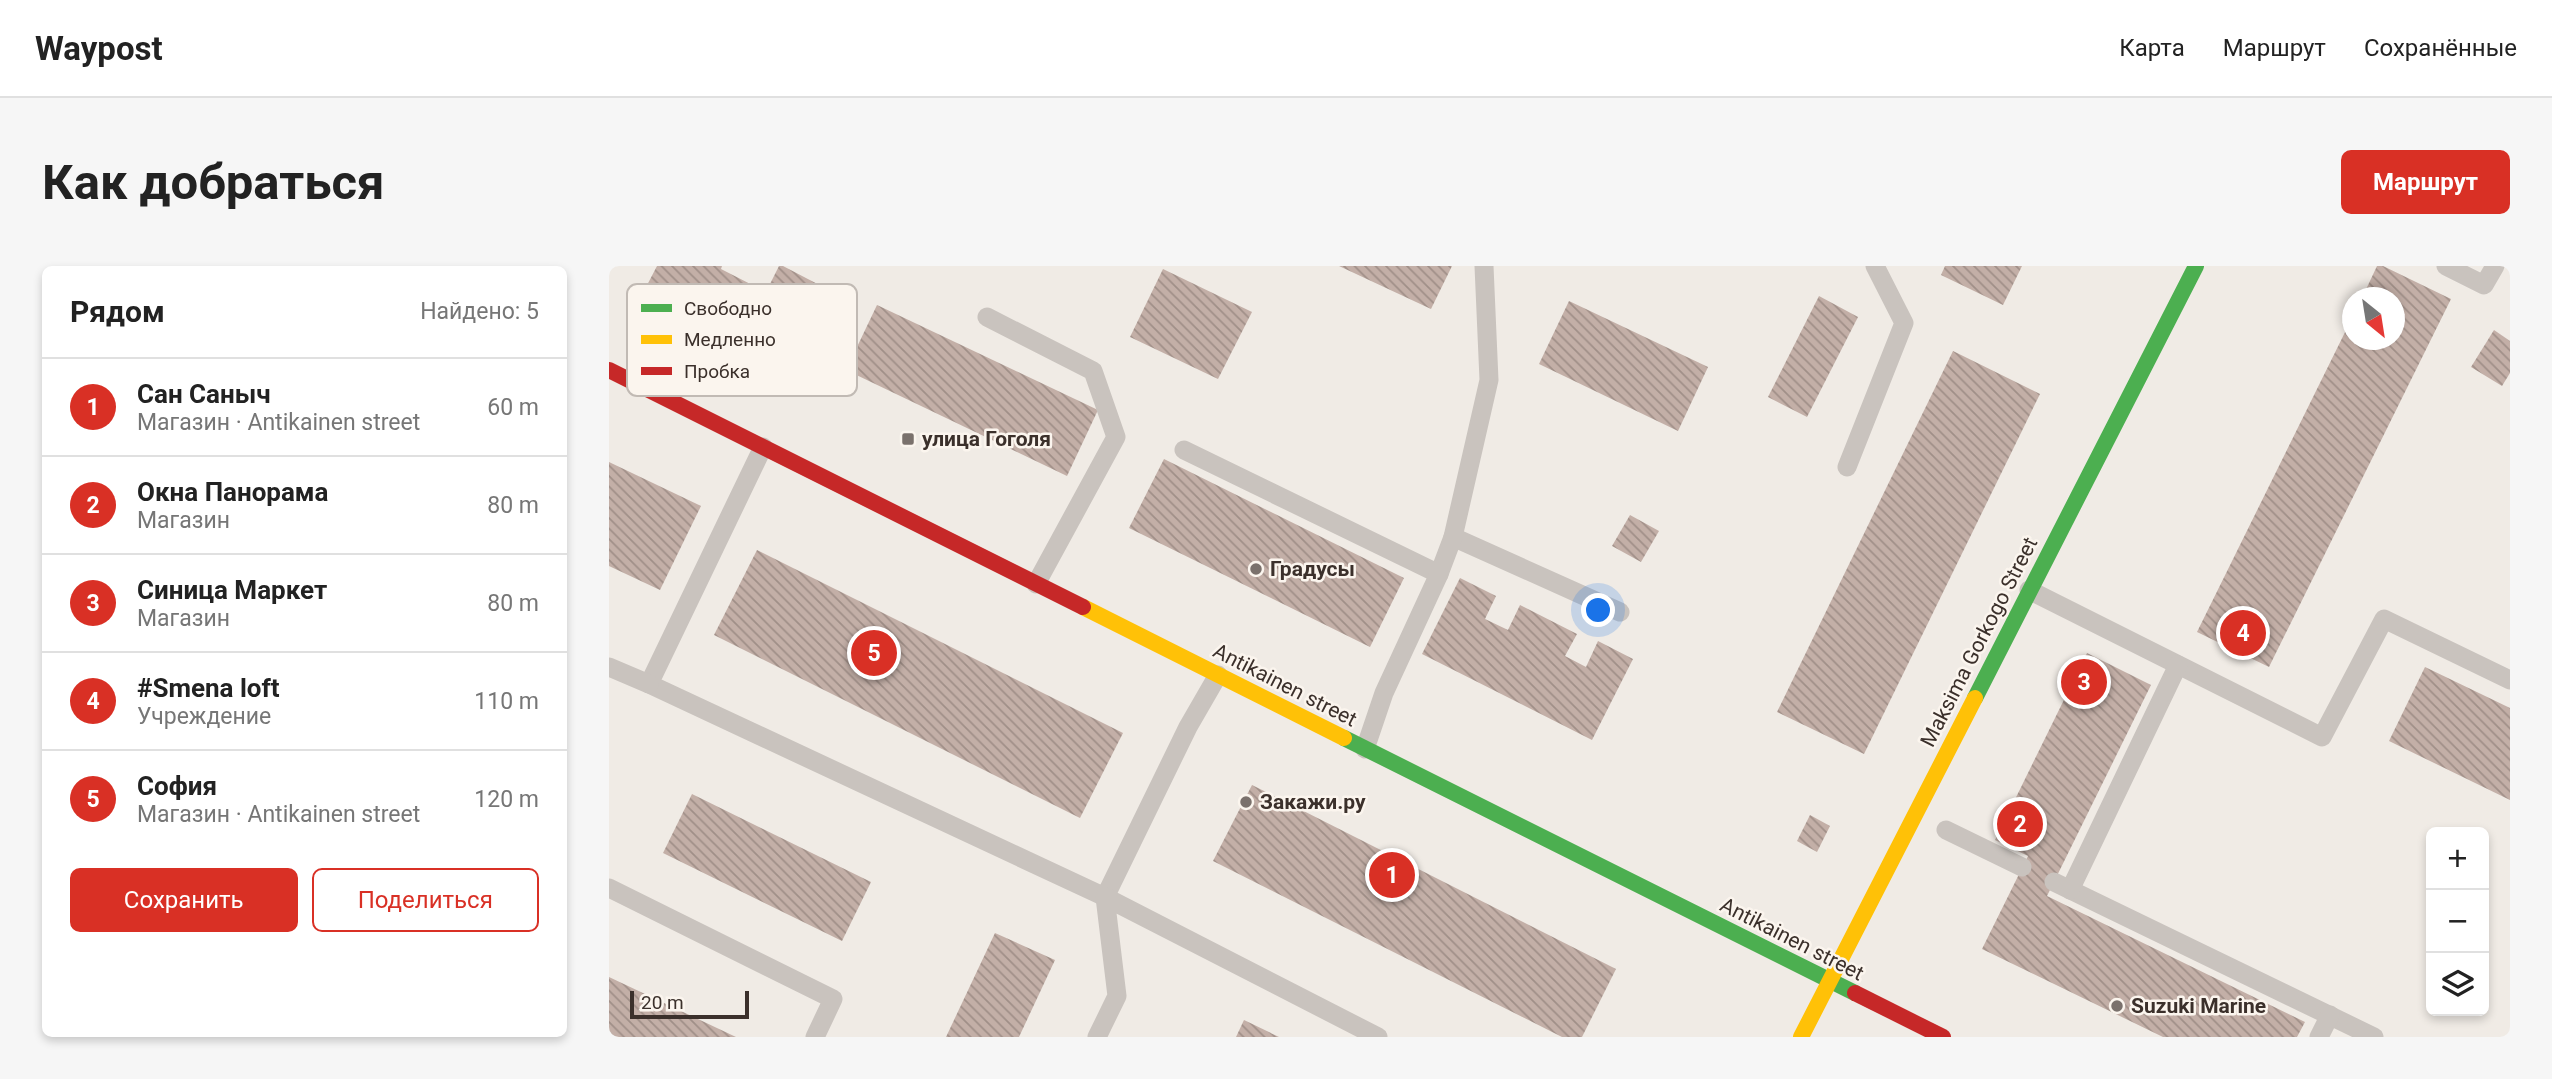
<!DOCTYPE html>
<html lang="ru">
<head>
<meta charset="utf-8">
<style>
	:root { --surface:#fff; --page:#f6f6f6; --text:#222; --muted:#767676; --line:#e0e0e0; --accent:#d93025 }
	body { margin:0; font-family:Roboto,sans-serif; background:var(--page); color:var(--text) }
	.controls { position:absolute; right:21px; bottom:21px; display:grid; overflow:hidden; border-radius:10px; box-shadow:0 4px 10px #0003 }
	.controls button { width:63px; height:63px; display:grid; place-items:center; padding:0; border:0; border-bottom:2px solid var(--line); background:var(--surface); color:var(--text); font:35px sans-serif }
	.compass { position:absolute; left:1733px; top:21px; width:63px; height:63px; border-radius:50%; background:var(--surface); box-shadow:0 4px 10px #0003; rotate:150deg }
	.scale { position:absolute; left:21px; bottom:18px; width:119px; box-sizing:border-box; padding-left:7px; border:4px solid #3b302b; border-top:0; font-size:19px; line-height:24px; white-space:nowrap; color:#3b302b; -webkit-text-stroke:5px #fbf5ee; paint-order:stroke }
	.you { position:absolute; left:990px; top:345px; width:24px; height:24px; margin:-18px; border:5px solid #fff; border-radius:50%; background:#1a73e8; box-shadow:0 0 0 10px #1a73e833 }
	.badge { display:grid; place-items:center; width:46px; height:46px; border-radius:50%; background:var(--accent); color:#fff; font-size:23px; font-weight:700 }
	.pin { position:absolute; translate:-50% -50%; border:4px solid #fff; box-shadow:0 2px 7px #0006 }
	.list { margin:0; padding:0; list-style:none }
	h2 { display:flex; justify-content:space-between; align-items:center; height:91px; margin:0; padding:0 28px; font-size:30px }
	h2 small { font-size:23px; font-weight:400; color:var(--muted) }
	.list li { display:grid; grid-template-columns:46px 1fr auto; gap:21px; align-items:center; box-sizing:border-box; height:98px; padding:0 28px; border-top:2px solid var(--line) }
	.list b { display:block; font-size:26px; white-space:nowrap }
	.list p { margin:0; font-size:23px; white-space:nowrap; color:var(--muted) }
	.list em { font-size:23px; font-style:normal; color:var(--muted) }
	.actions { display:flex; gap:14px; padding:21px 28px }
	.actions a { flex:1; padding:16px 0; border:2px solid var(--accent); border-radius:10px; text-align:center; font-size:24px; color:var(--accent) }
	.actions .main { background:var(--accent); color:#fff }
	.icon { flex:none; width:38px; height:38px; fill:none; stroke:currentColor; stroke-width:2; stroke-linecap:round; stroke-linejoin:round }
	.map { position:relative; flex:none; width:1901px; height:771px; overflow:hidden; border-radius:10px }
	header { display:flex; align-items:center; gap:42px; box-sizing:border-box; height:98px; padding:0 35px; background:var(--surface); border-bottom:2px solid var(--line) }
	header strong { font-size:33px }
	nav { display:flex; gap:38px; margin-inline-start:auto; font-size:24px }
	.intro { display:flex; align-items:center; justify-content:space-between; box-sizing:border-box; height:168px; padding:0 42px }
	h1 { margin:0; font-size:49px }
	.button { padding:18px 32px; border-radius:10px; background:var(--accent); color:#fff; font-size:24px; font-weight:700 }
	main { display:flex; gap:42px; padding:0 42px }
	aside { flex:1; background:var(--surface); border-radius:10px; box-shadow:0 4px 10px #0003 }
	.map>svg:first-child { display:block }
	.building { fill:url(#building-back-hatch) }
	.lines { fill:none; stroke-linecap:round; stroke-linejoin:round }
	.lane { stroke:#c9c3be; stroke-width:19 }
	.fast { stroke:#4caf50; stroke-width:16 }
	.slow { stroke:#ffc107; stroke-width:16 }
	.jam { stroke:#c62828; stroke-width:16 }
	.poi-dot { fill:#7a716c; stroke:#fbf5ee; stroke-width:2.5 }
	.labels { text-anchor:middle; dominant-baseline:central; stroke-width:5; stroke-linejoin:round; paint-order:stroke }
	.poi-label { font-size:21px; font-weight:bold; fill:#3b302b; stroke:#fbf5ee; text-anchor:start }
	.street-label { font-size:21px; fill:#3b302b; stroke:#fbf5ee }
	.key { fill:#fbf5ee; stroke:#c1bab4; stroke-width:2 }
	.key-label { font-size:19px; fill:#3b302b }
</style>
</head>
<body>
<header>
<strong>Waypost</strong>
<nav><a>Карта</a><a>Маршрут</a><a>Сохранённые</a></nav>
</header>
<div class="intro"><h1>Как добраться</h1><a class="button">Маршрут</a></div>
<main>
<aside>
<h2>Рядом<small>Найдено: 5</small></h2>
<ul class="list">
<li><span class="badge">1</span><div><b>Сан Саныч</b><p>Магазин · Antikainen street</p></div><em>60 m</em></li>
<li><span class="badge">2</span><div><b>Окна Панорама</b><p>Магазин</p></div><em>80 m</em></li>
<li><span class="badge">3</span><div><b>Синица Маркет</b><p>Магазин</p></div><em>80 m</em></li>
<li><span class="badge">4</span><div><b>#Smena loft</b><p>Учреждение</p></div><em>110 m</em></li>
<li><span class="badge">5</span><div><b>София</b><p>Магазин · Antikainen street</p></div><em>120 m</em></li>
</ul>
<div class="actions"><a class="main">Сохранить</a><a>Поделиться</a></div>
</aside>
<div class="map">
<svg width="1901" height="771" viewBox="0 0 1901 771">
	<defs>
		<pattern id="building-back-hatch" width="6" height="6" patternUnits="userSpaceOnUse" patternTransform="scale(1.75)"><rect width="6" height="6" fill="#c3afa7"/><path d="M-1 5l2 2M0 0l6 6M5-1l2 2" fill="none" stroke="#a08f88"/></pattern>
	</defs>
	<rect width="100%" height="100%" fill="#f0ebe5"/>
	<g class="building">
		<path d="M48,0h65l-1,3 45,23 13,-26h4l44,23 -39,75 -144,-73z"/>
		<path d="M730,0h113l-21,43z"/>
		<path d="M1336,0h77l-19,39 -62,-30z"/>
		<path d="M1768,0h6l68,33 -182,368 -72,-35 156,-316v24h42v-42h-33z"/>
		<path d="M554,3l89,43 -34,67 -88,-42z"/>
		<path d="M1210,30l39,21 -51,100 -39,-20z"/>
		<path d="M960,35l139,66 -30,64 -139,-67z"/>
		<path d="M268,39l221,105 -31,66 -221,-106z"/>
		<path d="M1885,64l16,11v32l-8,13 -31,-19z"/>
		<path d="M1344,85l87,43 -176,360 -87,-42z"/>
		<path d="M555,193l240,119 -34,69 -241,-119z"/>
		<path d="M0,196l92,44 -41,84 -51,-24z"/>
		<path d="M1021,249l29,16 -18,31 -29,-16z"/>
		<path d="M148,284l366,183 -43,85 -366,-183z"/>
		<path d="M851,312l36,18 -11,23 23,11 12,-25 57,29 -12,22 21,11 12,-26 35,18 -41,81 -170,-86z"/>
		<path d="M1478,387l64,32 -104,211 258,126 -8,15h-134l-181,-88 46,-93 -33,-16z"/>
		<path d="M1816,401l85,41v92l-121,-59z"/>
		<path d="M643,519l364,184 -34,68h-20l-349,-176z"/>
		<path d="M83,528l179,88 -29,59 -179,-88z"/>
		<path d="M1201,549l20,11 -13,26 -20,-11z"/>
		<path d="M386,667l60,27 -36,77h-73z"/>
		<path d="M0,711l127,60h-127z"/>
		<path d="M635,754l35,17h-43z"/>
	</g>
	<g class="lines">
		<g class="lane">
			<path d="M1837,0l38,19 11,-19"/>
			<path d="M378,51l106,54 23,66 -80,147"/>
			<path d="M154,181l-114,237 456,213 83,-170 30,-52"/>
			<path d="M575,184l255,124"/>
			<path d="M1238,201l57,-144 -29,-57"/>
			<path d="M844,271l167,75"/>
			<path d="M1420,324l293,147 62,-118 126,61"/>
			<path d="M0,401l40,17"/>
			<path d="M756,483l19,-56 55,-119 14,-37 36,-157 -5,-114"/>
			<path d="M1337,564l76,37"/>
			<path d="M1445,616l320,155"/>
			<path d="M0,622l224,111 -18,38"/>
			<path d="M1461,624l108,-225"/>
			<path d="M488,771l20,-41 -12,-99 273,140"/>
			<path d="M1710,771l11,-22"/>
		</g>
		<g class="fast">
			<path d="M1366,432l221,-432"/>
			<path d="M735,472l511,255"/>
		</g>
		<g class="slow">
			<path d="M474,341l261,131"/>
			<path d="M1192,771l174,-339"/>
		</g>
		<g class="jam">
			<path d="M0,104l474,237"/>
			<path d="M1246,727l88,44"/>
		</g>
	</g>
	<g class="poi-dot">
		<rect x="292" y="166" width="14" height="14" rx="3.5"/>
		<circle cx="647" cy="303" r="7"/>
		<circle cx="637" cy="536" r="7"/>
		<circle cx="1508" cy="740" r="7"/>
	</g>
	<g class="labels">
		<g class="poi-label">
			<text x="313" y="173">улица Гоголя</text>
			<text x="661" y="303">Градусы</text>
			<text x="651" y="536">Закажи.ру</text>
			<text x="1522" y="740">Suzuki Marine</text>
		</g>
		<g class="street-label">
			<text transform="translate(1370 376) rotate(-63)">Maksima Gorkogo Street</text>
			<text transform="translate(676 419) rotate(27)">Antikainen street</text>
			<text transform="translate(1183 673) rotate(27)">Antikainen street</text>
		</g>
	</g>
	<rect x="18" y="18" width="230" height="112" rx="10" class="key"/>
	<rect x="32" y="38" width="31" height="8" fill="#4caf50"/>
	<rect x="32" y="69" width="31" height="9" fill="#ffc107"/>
	<rect x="32" y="101" width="31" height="8" fill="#c62828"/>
	<g class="key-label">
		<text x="75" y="49">Свободно</text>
		<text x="75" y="80">Медленно</text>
		<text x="75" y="112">Пробка</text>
	</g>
</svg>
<div class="controls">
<button>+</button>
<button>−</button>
<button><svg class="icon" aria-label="layers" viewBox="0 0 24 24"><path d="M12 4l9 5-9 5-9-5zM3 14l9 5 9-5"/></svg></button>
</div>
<svg class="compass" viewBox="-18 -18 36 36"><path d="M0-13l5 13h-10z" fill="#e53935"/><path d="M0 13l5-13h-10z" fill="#767676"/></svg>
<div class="scale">20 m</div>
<div class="you"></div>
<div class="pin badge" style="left:783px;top:609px">1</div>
<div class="pin badge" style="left:1411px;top:558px">2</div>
<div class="pin badge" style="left:1475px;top:416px">3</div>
<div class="pin badge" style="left:1634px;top:367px">4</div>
<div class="pin badge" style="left:265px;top:387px">5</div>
</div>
</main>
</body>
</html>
